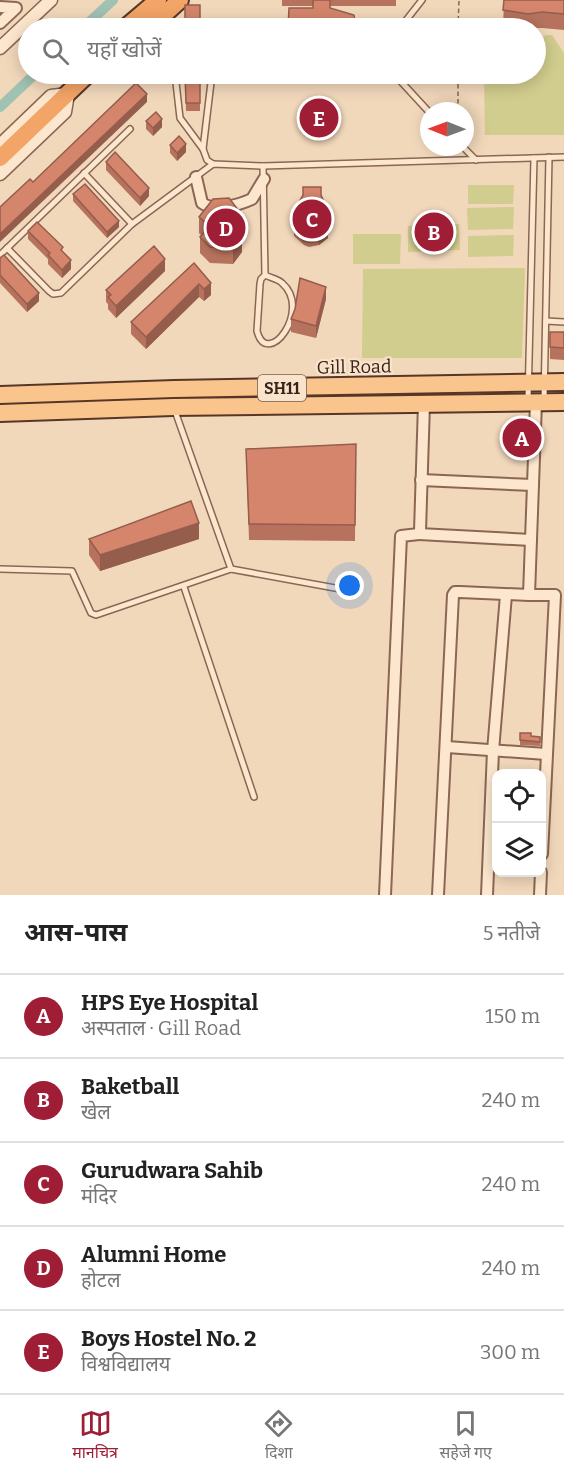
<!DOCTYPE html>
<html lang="hi">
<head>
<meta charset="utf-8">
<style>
	:root { --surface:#fff; --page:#f2f2f2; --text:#222; --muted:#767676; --line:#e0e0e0; --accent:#9f1d35 }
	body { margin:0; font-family:Bitter,"Noto Sans Devanagari",serif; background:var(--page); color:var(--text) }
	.controls { position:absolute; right:18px; bottom:18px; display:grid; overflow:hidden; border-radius:12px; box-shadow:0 3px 15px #0003 }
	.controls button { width:54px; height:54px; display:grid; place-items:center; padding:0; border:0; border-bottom:2px solid var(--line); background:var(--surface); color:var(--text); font:30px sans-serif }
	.compass { position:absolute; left:420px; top:102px; width:54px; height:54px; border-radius:50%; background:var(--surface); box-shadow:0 3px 15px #0003; rotate:271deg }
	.you { position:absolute; left:350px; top:586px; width:21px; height:21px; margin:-15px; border:4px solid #fff; border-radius:50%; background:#1a73e8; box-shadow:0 0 0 9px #1a73e833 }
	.badge { display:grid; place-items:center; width:39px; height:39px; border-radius:50%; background:var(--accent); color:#fff; font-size:20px; font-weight:700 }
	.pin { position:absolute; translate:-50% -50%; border:3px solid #fff; box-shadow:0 2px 6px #0006 }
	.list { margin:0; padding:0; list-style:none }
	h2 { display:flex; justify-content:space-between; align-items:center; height:78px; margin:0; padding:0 24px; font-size:26px }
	h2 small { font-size:20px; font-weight:400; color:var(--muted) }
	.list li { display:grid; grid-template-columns:39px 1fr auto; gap:18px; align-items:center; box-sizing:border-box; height:84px; padding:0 24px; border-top:2px solid var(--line) }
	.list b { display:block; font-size:22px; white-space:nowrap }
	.list p { margin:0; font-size:20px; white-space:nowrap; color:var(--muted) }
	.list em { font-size:20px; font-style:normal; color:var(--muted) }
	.icon { flex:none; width:33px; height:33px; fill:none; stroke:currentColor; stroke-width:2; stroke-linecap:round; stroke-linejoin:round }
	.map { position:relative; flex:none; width:564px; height:895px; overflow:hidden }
	.search { position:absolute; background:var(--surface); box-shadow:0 3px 15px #0003; left:18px; right:18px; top:18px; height:66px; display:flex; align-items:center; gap:15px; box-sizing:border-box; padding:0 21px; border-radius:33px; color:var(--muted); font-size:22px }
	.sheet { height:498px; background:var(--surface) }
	nav { display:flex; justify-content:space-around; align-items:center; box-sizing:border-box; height:84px; border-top:2px solid var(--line); background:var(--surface); font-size:16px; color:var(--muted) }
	nav a { display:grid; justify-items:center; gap:3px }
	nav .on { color:var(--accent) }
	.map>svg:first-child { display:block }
	.garden { fill:#d1cd8e }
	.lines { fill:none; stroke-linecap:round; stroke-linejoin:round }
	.canal { stroke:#a0c2b2; stroke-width:10 }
	.service-casing { stroke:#8b6753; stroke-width:8 }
	.minor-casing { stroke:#8b6753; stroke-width:14 }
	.tertiary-casing { stroke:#8b6753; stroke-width:15 }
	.primary-casing { stroke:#573628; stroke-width:20 }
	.trunk-casing { stroke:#573628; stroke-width:20 }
	.path { stroke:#8b6753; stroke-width:1.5; stroke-dasharray:4.5 3; stroke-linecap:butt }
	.service { stroke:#fce7ce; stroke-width:5 }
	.minor { stroke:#fce7ce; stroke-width:10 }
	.tertiary { stroke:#fce7ce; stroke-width:12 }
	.primary { stroke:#fac58d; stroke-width:16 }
	.trunk { stroke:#f3a467; stroke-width:16 }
	.wall { fill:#b6725d }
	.shaded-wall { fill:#945d4c }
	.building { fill:#d4856c; stroke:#945d4c; stroke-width:1.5 }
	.labels { text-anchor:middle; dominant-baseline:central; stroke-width:4.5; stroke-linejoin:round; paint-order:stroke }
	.shield { fill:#f9e3cb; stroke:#725d4f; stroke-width:1.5 }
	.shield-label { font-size:16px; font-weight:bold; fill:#38231a }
	.street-label { font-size:18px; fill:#38231a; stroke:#f9e3cb }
</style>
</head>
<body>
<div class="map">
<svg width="564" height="895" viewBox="0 0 564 895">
	<rect width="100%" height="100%" fill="#f2d8bb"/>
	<g class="garden">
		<path d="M546,35h6l12,18v82h-79l-1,-61h52v-32z"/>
		<path d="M468,185h46l-1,19h-45z"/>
		<path d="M514,207l-1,22 -45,1 -1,-22z"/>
		<path d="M459,224l1,26 -52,2v-26z"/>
		<path d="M353,234h48l-1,30h-47z"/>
		<path d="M514,235l-1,21 -45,1v-21z"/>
		<path d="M525,268l-3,90h-160l1,-89z"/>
	</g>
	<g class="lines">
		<g class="canal">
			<path d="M83,28l30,-28"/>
			<path d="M0,107l35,-33"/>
		</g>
		<g class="service-casing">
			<g id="service">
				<path d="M212,28v-6"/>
				<path d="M400,28l22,-28"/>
				<path d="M175,74l5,44 23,31"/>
				<path d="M212,74l-9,75 4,11 6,4"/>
				<path d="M394,74l35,38"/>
				<path d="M463,147l13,13"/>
				<path d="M263,166l2,109 -4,4 -1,5 -3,47c10,39 56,-21 25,-48 -4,-4 -11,-5 -17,-8"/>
				<path d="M84,173l48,51"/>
				<path d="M7,248l42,43 4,3 8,-1 71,-69 81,-60 50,2 301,-9"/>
				<path d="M0,255l130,-126"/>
				<path d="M546,321l18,1"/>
				<path d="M528,400l6,-242"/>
				<path d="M544,401l5,-244"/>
				<path d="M0,569l72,2 19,42 5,2 135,-46 -56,-158"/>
				<path d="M231,569l115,21"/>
				<path d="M184,587l70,210"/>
			</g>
		</g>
		<g class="minor-casing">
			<g id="minor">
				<path d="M0,7l16,1 -16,15"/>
				<path d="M196,177l6,26c12,9 37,2 50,-4l12,-20"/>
				<path d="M421,480l112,5"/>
				<path d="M419,534l112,6"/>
				<path d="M529,595h26l-13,259"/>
				<path d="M447,747l99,7"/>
				<path d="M385,895l16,-359 18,-2 1,-3 4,-127"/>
				<path d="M438,895l15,-300 2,-3h5l69,3 7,-193"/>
				<path d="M487,895l6,-144 13,-156"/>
				<path d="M540,895l1,-23"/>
			</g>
		</g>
		<g class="tertiary-casing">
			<g id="tertiary">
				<path d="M0,48l51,-48"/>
				<path d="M0,145l51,-49 17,-2 -3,18 -65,62"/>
			</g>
		</g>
		<g class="primary-casing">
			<g id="primary">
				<path d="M0,395l174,-6 390,-7"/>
				<path d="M0,413l173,-6 391,-5"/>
			</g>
		</g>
		<g class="trunk-casing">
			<g id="trunk">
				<path d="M125,28l33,-28"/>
				<path d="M149,28l31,-28"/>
				<path d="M0,158l88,-84"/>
			</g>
		</g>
		<g class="path">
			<path d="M458,28l1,-28"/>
			<path d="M458,111v-37"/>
		</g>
		<use href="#service" class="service"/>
		<use href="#minor" class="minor"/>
		<use href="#tertiary" class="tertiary"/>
		<use href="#primary" class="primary"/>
		<use href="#trunk" class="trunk"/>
	</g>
	<g class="wall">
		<path d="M282,0h114v6h-66l-17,2v-2h-31z"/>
		<path d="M503,0h61v30l-22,-2h-21l-18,-2 1,-24z"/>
		<path d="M185,74h15v37h-14z"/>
		<path d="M146,121l16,6 -9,9 -7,-7z"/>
		<path d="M170,145l16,7 -9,9 -7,-8z"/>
		<path d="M106,162l43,34 -9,10 -34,-36z"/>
		<path d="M73,194l46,33 -12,11 -34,-37z"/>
		<path d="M321,195l8,23 -5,14 4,6 -9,7 -10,2 -5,-2 -10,-9v-5l3,-2 -3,-7v-11z"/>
		<path d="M199,217l41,15 2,20 -9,12 -23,-1 -10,-10v-16l1,-2 -2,-2z"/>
		<path d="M28,231l35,21 8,17 -9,9 -14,-14v-5l-20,-20z"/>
		<path d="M0,258l39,43 -12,11 -27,-29z"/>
		<path d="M194,263l17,32 -7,6 -5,-4 -53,52 -15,-15v-12z"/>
		<path d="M165,271l-49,47 -8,-9v-5l-2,-2v-12z"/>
		<path d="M326,299l-10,39 -25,-6v-13z"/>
		<path d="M564,332v28l-14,-1v-12z"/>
		<path d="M528,421l-2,37 -10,-1v-8z"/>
		<path d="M356,444l-1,97 -106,-1 -3,-91z"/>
		<path d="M89,539h110l-99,32 -11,-16z"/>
		<path d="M520,733l11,3 9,1v9l-20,-1z"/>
	</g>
	<g class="shaded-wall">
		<path d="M147,94v8l-147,140v-8z"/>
		<path d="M162,119v8l-9,9v-8z"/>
		<path d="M186,144v8l-9,9v-8z"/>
		<path d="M149,188v8l-9,10v-8z"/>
		<path d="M329,213v5l-6,17v-4z"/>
		<path d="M240,216v16l-3,10 5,-6v16l-9,12v-16z"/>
		<path d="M119,221v6l-12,11v-6z"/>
		<path d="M328,234v4l-9,7v-4z"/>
		<path d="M165,259v12l-49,47v-12z"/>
		<path d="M71,260v9l-9,9v-8z"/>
		<path d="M211,283v12l-7,6v-12z"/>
		<path d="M199,284v13l-53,52v-12z"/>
		<path d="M326,287v12l-10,39v-12z"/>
		<path d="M39,293v8l-12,11v-8z"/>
		<path d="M199,523v16l-99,32v-16z"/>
	</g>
	<g class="building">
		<path d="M313,0h17v8l24,7 2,13h-68l1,-20h24z"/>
		<path d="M504,0h60v14l-22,-2 -14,2 -25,-4z"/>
		<rect x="185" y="5" width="15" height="23"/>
		<path d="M185,74h15v29h-14z"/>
		<path d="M136,83l11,11 -147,140v-27l30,-28 3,3z"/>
		<path d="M156,112l6,7 -9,9 -7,-7z"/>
		<path d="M179,136l7,8 -9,9 -7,-8z"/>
		<path d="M115,152l34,36 -9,10 -34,-36z"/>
		<path d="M85,184l34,37 -12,11 -34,-38z"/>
		<path d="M303,187h18v8l8,18 -6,18 5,3 -9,7 -10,1 -5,-1 -10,-10 4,-3 -4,-11v-6l9,-16z"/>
		<path d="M229,198l10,13 1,5 -3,12 5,8 -9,12 -23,-1 -10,-10 10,-11 -11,-9 14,-18z"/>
		<path d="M37,222l26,25 -2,3 10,10 -9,10 -14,-15 2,-2 -22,-22z"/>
		<path d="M154,246l11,13 -49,47 -8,-9 3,-2 -5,-5z"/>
		<path d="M4,255l35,38 -12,11 -27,-29v-17z"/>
		<path d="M194,263l17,20 -7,6 -5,-5 -53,53 -15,-15z"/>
		<path d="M300,278l26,9 -10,39 -25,-7 4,-10z"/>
		<path d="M550,332h14v16l-14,-1z"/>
		<path d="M518,421h10l-2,29 -10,-1z"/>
		<path d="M356,444l-1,81 -106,-1 -3,-75z"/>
		<path d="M191,501l8,22 -99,32 -11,-16z"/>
		<path d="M520,733h11v3l9,1v5l-20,-2z"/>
	</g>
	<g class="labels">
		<rect class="shield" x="258" y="375" width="48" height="26" rx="4.5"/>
		<g class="shield-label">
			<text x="282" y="388">SH11</text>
		</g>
		<g class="street-label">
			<text transform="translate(354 367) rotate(-1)">Gill Road</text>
		</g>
	</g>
</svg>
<div class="controls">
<button><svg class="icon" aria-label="locate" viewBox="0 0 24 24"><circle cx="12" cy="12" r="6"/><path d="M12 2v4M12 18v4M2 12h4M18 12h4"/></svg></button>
<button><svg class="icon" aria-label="layers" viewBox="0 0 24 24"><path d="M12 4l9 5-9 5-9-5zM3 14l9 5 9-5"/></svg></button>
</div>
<svg class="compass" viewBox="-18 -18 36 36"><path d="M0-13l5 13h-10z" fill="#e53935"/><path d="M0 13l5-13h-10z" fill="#767676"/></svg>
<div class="you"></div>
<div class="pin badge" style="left:522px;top:438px">A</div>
<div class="pin badge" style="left:434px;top:232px">B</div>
<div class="pin badge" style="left:312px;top:219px">C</div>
<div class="pin badge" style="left:226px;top:228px">D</div>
<div class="pin badge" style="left:319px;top:118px">E</div>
<div class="search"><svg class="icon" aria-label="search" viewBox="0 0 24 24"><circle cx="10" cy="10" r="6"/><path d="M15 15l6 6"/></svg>यहाँ खोजें</div>
</div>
<section class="sheet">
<h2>आस-पास<small>5 नतीजे</small></h2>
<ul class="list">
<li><span class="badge">A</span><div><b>HPS Eye Hospital</b><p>अस्पताल · Gill Road</p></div><em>150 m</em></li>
<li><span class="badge">B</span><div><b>Baketball</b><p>खेल</p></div><em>240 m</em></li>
<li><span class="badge">C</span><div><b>Gurudwara Sahib</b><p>मंदिर</p></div><em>240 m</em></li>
<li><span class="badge">D</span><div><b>Alumni Home</b><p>होटल</p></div><em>240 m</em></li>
<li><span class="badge">E</span><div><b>Boys Hostel No. 2</b><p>विश्वविद्यालय</p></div><em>300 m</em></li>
</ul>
</section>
<nav>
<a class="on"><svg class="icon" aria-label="map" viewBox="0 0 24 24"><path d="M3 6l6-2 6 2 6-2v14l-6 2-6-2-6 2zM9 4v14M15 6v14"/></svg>मानचित्र</a>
<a><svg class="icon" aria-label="directions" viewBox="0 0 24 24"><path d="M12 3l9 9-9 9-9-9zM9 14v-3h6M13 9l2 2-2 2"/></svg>दिशा</a>
<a><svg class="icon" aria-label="saved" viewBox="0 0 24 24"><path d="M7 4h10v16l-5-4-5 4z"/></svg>सहेजे गए</a>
</nav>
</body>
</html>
